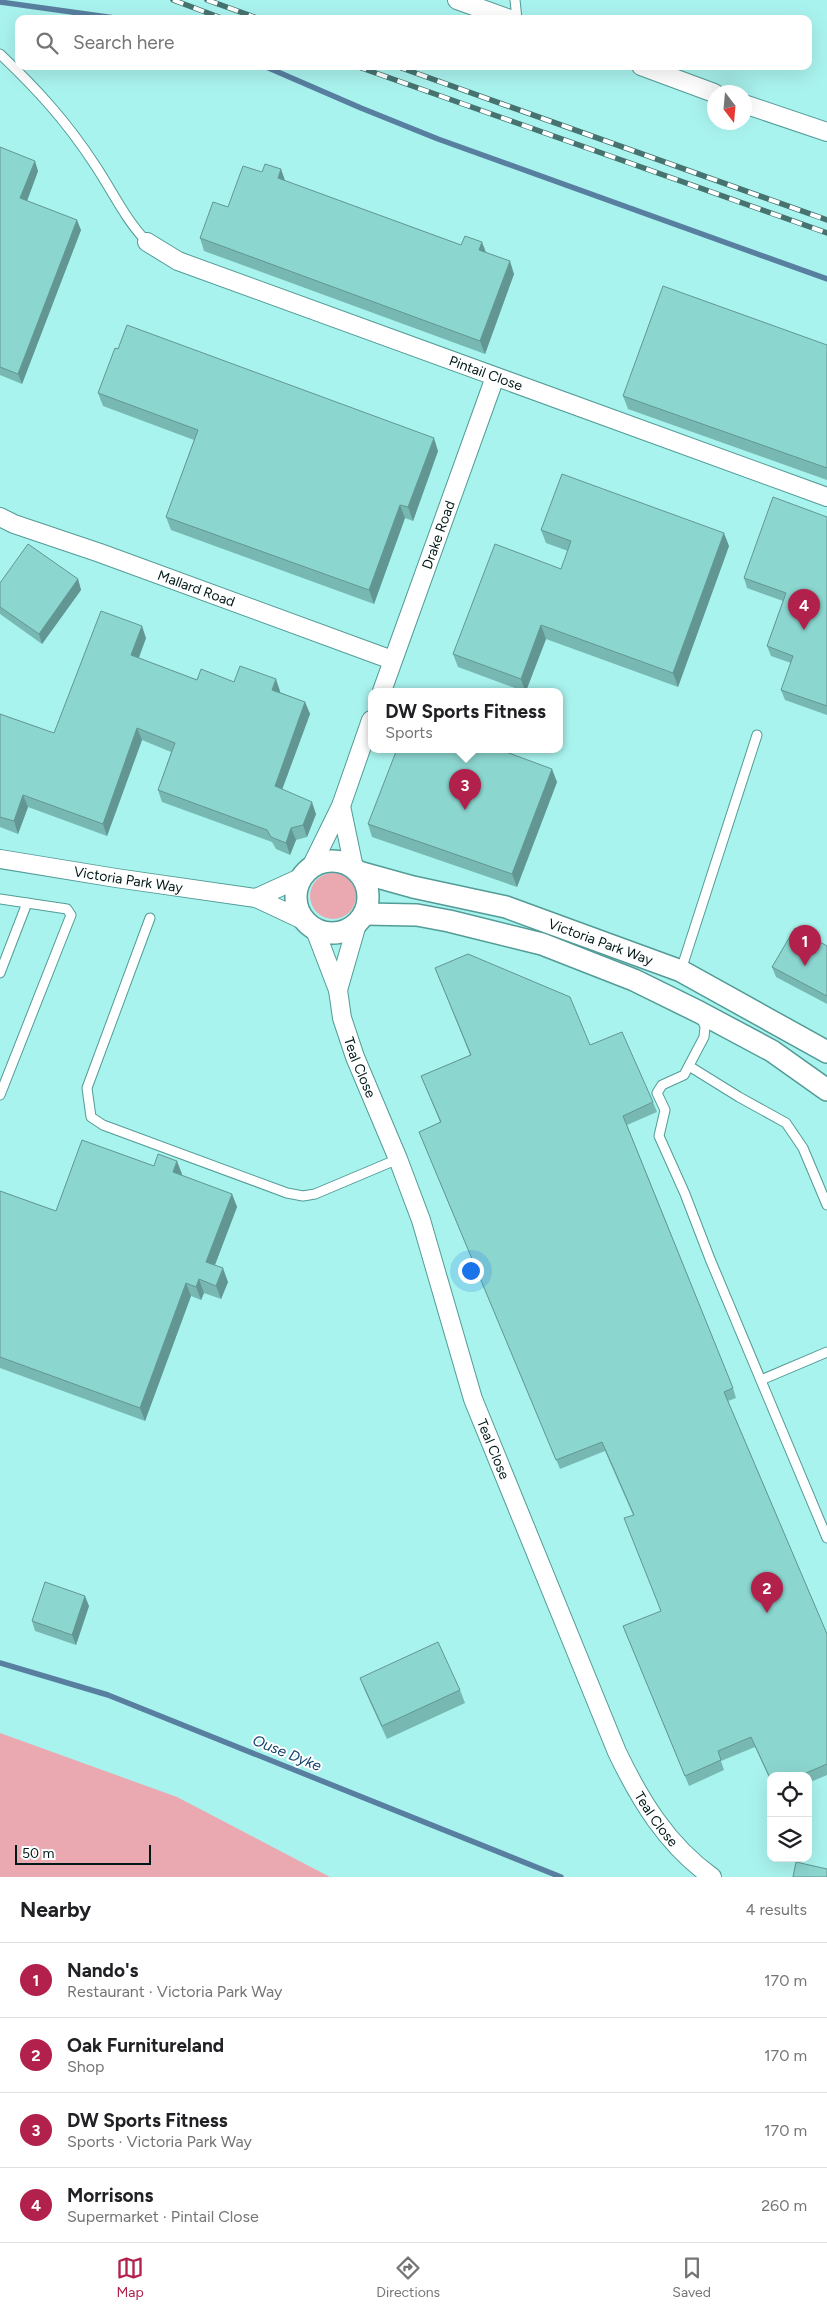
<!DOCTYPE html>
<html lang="en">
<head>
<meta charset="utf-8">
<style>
	:root { --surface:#fff; --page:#f6f6f6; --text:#202124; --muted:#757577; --line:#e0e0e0; --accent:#b2204c }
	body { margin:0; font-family:Figtree,sans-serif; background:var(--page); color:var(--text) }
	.controls { position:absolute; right:15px; bottom:15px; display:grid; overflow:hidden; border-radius:10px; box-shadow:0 5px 20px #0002 }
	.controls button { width:45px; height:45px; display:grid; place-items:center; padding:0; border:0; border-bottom:1px solid var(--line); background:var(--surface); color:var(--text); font:25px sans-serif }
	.compass { position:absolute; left:707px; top:85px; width:45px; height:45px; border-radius:50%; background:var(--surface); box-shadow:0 5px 20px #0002; rotate:164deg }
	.scale { position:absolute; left:15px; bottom:12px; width:136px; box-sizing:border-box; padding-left:5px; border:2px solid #001817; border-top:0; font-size:14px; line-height:18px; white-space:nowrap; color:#001817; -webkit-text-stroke:4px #fff; paint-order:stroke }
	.you { position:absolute; left:470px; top:1270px; width:18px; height:18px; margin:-12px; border:4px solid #fff; border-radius:50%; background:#1a73e8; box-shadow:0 0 0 8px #1a73e833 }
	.badge { display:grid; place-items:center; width:32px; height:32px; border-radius:50%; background:var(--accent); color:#fff; font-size:16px; font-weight:700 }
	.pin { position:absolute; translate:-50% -41px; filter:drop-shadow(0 1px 2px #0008) }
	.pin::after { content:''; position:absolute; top:26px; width:18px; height:15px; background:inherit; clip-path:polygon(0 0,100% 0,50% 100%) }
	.popup { position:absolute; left:368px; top:688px; width:195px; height:65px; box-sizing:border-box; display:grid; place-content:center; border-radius:10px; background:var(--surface); filter:drop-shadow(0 1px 4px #0005); font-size:16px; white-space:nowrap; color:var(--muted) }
	.popup b { font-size:19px; color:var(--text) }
	.popup::after { content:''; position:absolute; left:50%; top:100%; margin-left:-10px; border:10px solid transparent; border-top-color:var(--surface) }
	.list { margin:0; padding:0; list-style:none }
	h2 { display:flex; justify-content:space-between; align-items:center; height:65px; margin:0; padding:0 20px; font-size:21px }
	h2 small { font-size:16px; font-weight:400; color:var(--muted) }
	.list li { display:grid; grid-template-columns:32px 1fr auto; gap:15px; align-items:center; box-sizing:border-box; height:75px; padding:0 20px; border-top:1px solid var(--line) }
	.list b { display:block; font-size:19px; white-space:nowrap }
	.list p { margin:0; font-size:16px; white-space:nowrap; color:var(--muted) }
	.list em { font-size:16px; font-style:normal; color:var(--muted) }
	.icon { flex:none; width:28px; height:28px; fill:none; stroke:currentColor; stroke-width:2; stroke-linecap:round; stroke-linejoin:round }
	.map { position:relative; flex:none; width:827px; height:1877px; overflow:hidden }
	.search { position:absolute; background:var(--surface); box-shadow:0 5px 20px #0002; left:15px; right:15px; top:15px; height:55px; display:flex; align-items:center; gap:12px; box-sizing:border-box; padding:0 18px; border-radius:10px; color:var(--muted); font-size:19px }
	.sheet { height:365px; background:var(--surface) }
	nav { display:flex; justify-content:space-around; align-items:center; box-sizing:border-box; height:70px; border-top:1px solid var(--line); background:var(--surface); font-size:14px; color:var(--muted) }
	nav a { display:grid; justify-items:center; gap:2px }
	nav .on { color:var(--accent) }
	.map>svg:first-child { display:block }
	.green { fill:#eaa9b1 }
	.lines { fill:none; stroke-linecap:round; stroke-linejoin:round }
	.stream { stroke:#587fa0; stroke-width:5.5 }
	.service-casing { stroke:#529b97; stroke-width:11 }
	.minor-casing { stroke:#529b97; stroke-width:20 }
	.tertiary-casing { stroke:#529b97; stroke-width:24 }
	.service { stroke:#fff; stroke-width:9 }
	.minor { stroke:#fff; stroke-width:18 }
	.tertiary { stroke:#fff; stroke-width:21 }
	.rail-casing { stroke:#467370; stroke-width:5.5 }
	.rail { stroke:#fff; stroke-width:4; stroke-dasharray:11; stroke-linecap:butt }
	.wall { fill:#78b8b3 }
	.shaded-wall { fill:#629692 }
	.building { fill:#8cd6d0; stroke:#629692 }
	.labels { text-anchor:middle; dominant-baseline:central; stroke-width:4; stroke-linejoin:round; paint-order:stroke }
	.street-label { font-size:14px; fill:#001817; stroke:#fff }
	.water-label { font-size:15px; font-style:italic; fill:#144572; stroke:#fff }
</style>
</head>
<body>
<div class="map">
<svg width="827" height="1877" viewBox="0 0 827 1877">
	<rect width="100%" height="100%" fill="#a9f3ee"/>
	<g class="green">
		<circle cx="333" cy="896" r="23"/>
		<path d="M0,1733l177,64 153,80h-330z"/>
	</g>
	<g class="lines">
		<g class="stream">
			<path d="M0,2l122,17"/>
			<path d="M264,66l97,42 77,31 389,140"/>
			<path d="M0,1663l108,32 453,182"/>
		</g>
		<g class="service-casing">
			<g id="service">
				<path d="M515,0l2,19"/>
				<path d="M0,54c37,35 67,68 95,111 18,27 30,54 52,77"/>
				<path d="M0,899l67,10 4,6 -71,180"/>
				<path d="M150,918l-63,170 4,29 12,8 184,68 16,3 12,-2 83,-35"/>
				<path d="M681,970l76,-235"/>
				<path d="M0,973l27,-70"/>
				<path d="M701,1016l4,11 -1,10 -20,38 -22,10 -5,8 8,17 -6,26 26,58 25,65 117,279"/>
				<path d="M689,1066l50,31 47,26 17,25 24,57"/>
				<path d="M761,1380l66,-28"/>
			</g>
		</g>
		<g class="minor-casing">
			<g id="minor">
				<path d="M457,0l53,19"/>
				<path d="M641,66l73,27"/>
				<path d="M744,104l83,28"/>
				<path id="s1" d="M147,242l31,19 649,236"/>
				<path id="s2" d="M0,517l14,7 86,29 292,107"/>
				<path id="s3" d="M382,691l113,-314"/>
				<path d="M341,806l13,62"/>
				<path id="s4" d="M0,859l116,19 140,20 45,21"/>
				<path d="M311,867l30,-61 30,-86"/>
				<path d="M256,898l44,-20"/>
				<path id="s5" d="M315,930l23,60 4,28 13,39 43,102 23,61 52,179 144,353c23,48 50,93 95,125"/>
				<path d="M338,990l19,-66"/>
			</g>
		</g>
		<g class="tertiary-casing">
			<g id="tertiary">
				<circle cx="332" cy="897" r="36"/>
				<path id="s6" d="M359,872l54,15 93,20 175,64 146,81"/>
				<path d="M364,914l53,1 32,6 93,23 92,36 65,32 73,39 55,39"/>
			</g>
		</g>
		<use href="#service" class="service"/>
		<use href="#minor" class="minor"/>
		<use href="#tertiary" class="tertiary"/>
		<g class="rail-casing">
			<g id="rail">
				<path d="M173,0l51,19"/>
				<path d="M207,0l53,19"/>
				<path d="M356,66l471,167"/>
				<path d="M396,66l431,154"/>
			</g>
		</g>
		<use href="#rail" class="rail"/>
	</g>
	<g class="wall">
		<path d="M0,147l38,24 -11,30 54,29 -59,154 -22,-9z"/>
		<path d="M285,181l176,64 25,8 28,21 -29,80 -281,-103 -4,-13 28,-31z"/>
		<path d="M827,345v135l-199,-71 -5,-13z"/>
		<path d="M98,393l340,58 -25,70 -8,-3 -31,86 -203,-74 -5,-13 28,-77 -91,-34z"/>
		<path d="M827,517v198l-42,-15 -4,-10 10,-27 -20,-7 -4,-10 16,-45 -36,-13 -3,-10z"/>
		<path d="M541,530l188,16 -51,141 -132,-48 -20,52h-3l-65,-24 -5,-13 108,-85 7,-18 -22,-8z"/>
		<path d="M78,579l3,11 -39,54 -42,-30v-31z"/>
		<path d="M146,638l-7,20 58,22 37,2 46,9v1l25,10 5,12 -28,75 34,25 -9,23 -11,3 -6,15 -14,-6 -4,-7 -110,-40 -4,-12 13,-38 -29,-12 -35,96 -79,-29 -10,27 -18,-7v-113l54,19z"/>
		<path d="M557,782l-40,105 -145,-50 -4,-13z"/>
		<path d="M827,946v58l-51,-27 -4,-10z"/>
		<path d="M435,968l155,77 63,57 4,10 -30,13 106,263 3,10 -8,3 99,233v141l-19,8v-7h-37v6l-16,-35 -34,14 3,9 -35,16 -66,-160 38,-14 -28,-97 -28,-64 -45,18 -141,-337 21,-10 -19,-46 49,-21z"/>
		<path d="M154,1166l28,8 -1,1 51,19 5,13 -22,58 13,17 -7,17 -17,-6 -3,7 -10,-4 -46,125 -145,-53v-177l56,20z"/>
		<path d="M89,1606l-13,39 -41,-14 -3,-10z"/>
		<path d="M360,1678l100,12 5,13 -78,36 -22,-48z"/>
	</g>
	<g class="shaded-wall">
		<path d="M35,161l3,10 -14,38 -4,-11z"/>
		<path d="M281,169l5,14 -8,-5z"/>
		<path d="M77,220l4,10 -59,154 -4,-10z"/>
		<path d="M482,242l5,13 -8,-5z"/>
		<path d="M510,261l4,13 -29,80 -5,-13z"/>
		<path d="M434,438l4,13 -25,70 -5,-14z"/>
		<path d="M400,505l5,13 -31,86 -5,-14z"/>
		<path d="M724,533l5,13 -51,141 -5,-14z"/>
		<path d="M78,579l3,11 -39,54 -3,-10z"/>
		<path d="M541,625l5,14 -20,52h-1l-4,-12z"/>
		<path d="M142,626l4,12 -11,29 -4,-12z"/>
		<path d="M276,679l4,12 -4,11 -4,-12z"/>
		<path d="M305,702l5,12 -31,84 -4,-12z"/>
		<path d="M137,728l5,12 -35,96 -4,-12z"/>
		<path d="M552,769l5,13 -40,105 -5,-13z"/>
		<path d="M23,795l5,12 -10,27 -4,-13z"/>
		<path d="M312,802l4,12 -9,23 -4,-12z"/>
		<path d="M291,828l5,12 -6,15 -4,-12z"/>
		<path d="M177,1161l5,13 -4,11 -5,-13z"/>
		<path d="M232,1194l5,13 -26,68 -5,-13z"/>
		<path d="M223,1268l5,14 -7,17 -5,-13z"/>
		<path d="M199,1279l5,14 -3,7 -5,-13z"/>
		<path d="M186,1283l5,13 -46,125 -5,-13z"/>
		<path d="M85,1596l4,10 -13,39 -4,-10z"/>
	</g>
	<g class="building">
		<path d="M0,147l35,14 -15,37 57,22 -59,154 -18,-7z"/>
		<path d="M265,164l16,5 -3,9 183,67 4,-9 17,6 -3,8 31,11 -30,80 -280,-103 13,-36 15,5 15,-41 19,6z"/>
		<path d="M663,286l164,59v123l-204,-72z"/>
		<path d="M127,325l307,113 -26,69 -8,-2 -31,85 -203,-73 32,-87 -100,-37 17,-45 3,1z"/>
		<path d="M562,474l162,59 -51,140 -132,-48 -20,54 -68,-25 42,-110 66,25 10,-28 -30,-11z"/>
		<path d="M773,497l54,20v189l-46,-16 12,-34 -26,-10 19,-53 -42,-15z"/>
		<path d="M28,544l50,35 -39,55 -39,-27v-24z"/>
		<path d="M101,611l41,15 -11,29 66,25 4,-11 33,13 6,-16 36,13 -4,11 33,12 -30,84 37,16 -9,23 -12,3 -5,15 -15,-6 -4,-7 -109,-40 17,-47 -38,-15 -34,96 -80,-29 -9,26 -14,-4v-103l54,19z"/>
		<path d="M397,749h101l54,20 -40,105 -144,-50z"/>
		<path d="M795,928l32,18v50l-55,-29z"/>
		<path d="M468,954l102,43 20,48 32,-13 31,70 -30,14 110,272 -9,4 103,242v130l-28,12h-28v4l-20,-43 -33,14 3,9 -36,16 -62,-150 38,-15 -37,-93 10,-3 -32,-73 -46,18 -137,-328 22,-10 -20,-46 50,-21 -36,-87z"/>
		<path d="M82,1140l72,26 4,-12 19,7 -4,11 59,22 -26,68 17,6 -7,18 -17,-7 -3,8 -10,-4 -46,125 -140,-51v-166l56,20z"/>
		<path d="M45,1582l40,14 -13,39 -40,-14z"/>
		<path d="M438,1642l22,48 -78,36 -22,-48z"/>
		<path d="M796,1862l31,7v8h-34z"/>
	</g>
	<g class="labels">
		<g class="street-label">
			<text stroke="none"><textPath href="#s1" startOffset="364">Pintail Close</textPath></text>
			<text stroke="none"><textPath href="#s3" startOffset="166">Drake Road</textPath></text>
			<text stroke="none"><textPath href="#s2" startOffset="209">Mallard Road</textPath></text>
			<text stroke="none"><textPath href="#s4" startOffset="130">Victoria Park Way</textPath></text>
			<text stroke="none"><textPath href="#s6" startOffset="252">Victoria Park Way</textPath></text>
			<text stroke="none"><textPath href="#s5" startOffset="145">Teal Close</textPath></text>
			<text stroke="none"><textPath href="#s5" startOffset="550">Teal Close</textPath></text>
			<text stroke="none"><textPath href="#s5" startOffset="955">Teal Close</textPath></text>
		</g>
		<g class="water-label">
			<text transform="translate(287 1753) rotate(22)">Ouse Dyke</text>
		</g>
	</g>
</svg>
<div class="controls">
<button><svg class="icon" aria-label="locate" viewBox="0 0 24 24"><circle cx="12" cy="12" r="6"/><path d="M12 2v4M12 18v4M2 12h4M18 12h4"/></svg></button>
<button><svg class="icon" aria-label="layers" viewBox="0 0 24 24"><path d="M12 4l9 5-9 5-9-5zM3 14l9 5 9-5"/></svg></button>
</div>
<svg class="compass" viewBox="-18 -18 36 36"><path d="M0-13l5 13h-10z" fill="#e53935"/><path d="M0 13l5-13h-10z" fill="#757577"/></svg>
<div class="scale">50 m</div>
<div class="you"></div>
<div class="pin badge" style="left:805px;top:966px">1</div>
<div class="pin badge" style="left:767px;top:1613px">2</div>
<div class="pin badge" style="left:465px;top:810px">3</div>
<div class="popup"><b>DW Sports Fitness</b>Sports</div>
<div class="pin badge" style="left:804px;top:630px">4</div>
<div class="search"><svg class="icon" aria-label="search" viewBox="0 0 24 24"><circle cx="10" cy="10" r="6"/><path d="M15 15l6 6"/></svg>Search here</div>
</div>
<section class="sheet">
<h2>Nearby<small>4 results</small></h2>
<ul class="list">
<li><span class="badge">1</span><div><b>Nando's</b><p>Restaurant · Victoria Park Way</p></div><em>170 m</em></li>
<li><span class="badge">2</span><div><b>Oak Furnitureland</b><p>Shop</p></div><em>170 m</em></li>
<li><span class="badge">3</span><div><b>DW Sports Fitness</b><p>Sports · Victoria Park Way</p></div><em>170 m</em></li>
<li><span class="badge">4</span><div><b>Morrisons</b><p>Supermarket · Pintail Close</p></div><em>260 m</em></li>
</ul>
</section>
<nav>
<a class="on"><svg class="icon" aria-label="map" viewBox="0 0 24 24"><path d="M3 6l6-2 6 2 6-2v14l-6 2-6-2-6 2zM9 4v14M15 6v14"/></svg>Map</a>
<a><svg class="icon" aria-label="directions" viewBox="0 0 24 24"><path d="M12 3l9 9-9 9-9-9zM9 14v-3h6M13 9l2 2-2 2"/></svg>Directions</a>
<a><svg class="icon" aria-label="saved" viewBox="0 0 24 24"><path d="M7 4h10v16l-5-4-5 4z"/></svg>Saved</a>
</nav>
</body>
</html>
